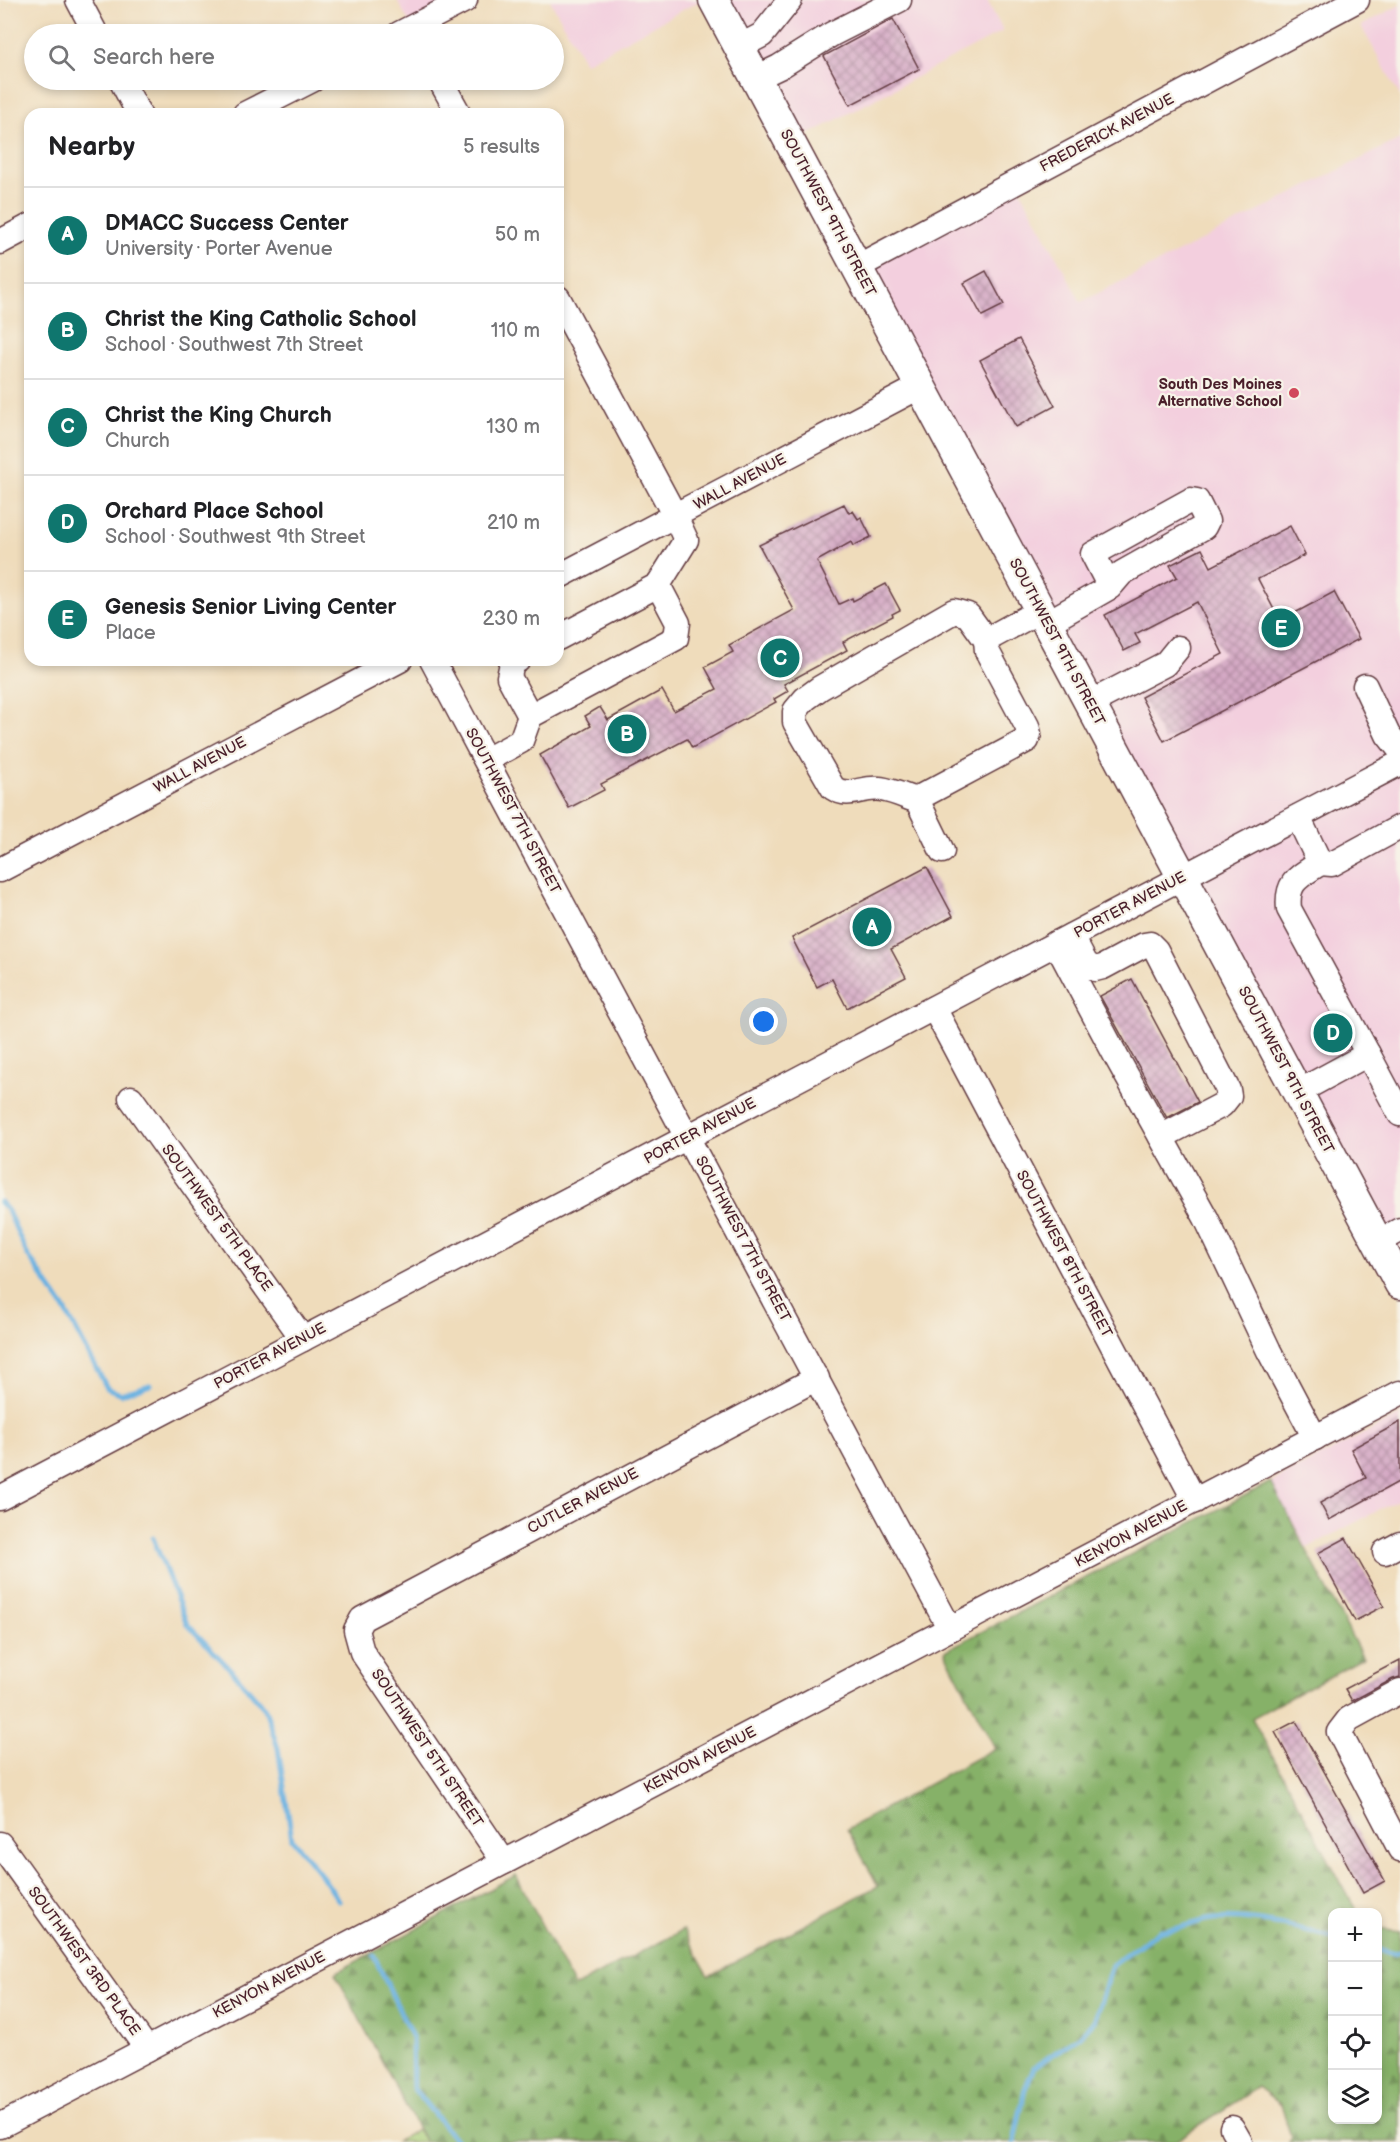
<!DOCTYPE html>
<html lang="en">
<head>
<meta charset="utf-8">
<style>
	:root { --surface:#fff; --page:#f2f2f2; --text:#202124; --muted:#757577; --line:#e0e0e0; --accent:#0f766e }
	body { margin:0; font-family:"Balsamiq Sans",sans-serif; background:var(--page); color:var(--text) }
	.controls { position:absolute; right:18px; bottom:18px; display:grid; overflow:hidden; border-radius:12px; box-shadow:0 3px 9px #0003 }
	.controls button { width:54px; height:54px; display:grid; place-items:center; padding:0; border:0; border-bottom:2px solid var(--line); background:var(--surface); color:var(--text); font:30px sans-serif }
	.you { position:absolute; left:764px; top:1022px; width:21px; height:21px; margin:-15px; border:4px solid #fff; border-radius:50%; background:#1a73e8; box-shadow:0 0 0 9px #1a73e833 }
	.badge { display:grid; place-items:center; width:39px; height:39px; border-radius:50%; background:var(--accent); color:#fff; font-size:20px; font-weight:700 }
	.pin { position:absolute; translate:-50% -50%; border:3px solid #fff; box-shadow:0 2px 6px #0006 }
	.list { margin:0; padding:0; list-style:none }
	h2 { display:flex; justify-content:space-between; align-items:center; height:78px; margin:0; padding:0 24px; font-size:26px }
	h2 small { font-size:20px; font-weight:400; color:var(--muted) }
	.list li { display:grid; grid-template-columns:39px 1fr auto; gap:18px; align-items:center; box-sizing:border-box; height:96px; padding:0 24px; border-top:2px solid var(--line) }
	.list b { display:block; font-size:22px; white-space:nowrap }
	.list p { margin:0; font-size:20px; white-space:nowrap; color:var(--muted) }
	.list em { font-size:20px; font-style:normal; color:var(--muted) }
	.icon { flex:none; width:33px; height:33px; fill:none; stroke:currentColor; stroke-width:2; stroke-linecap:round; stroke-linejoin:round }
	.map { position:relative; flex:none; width:1400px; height:2142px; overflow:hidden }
	.search { position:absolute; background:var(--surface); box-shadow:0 3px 9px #0003; left:24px; top:24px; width:540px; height:66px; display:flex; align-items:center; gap:15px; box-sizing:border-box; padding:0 21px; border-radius:33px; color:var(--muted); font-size:22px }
	.panel { position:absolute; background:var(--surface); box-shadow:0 3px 9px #0003; left:24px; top:108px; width:540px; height:558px; border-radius:18px }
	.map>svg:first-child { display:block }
	.built { fill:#f3cfde }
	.green { fill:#a9ce78; stroke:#7a7652; stroke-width:1.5 }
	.forest { fill:url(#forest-firs); stroke:#68684a; stroke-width:1.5 }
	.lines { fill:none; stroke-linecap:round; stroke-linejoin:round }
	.stream { stroke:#69b1e1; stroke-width:5 }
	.building { fill:url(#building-cross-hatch) }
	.minor-casing { stroke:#633b41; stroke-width:27 }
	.major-casing { stroke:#633b41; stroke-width:33 }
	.minor { stroke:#fff; stroke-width:24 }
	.major { stroke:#fff; stroke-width:30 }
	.poi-dot { fill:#d1495b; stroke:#f7f3e8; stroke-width:2 }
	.labels { text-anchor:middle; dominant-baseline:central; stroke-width:4.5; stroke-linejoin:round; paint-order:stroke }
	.street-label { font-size:15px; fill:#4a1f2b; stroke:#f7f3e8 }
	.poi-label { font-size:15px; font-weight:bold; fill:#4a1f2b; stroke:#f7f3e8; text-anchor:end }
</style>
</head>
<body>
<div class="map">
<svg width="1400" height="2142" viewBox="0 0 1400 2142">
	<defs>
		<pattern id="forest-firs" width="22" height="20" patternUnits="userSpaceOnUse" patternTransform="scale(1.5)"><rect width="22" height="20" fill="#86b168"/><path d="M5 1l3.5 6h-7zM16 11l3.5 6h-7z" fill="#708f56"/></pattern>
		<pattern id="building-cross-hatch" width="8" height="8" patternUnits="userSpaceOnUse" patternTransform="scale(1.5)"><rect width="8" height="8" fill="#d4a8c4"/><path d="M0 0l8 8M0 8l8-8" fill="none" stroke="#ae889f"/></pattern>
	</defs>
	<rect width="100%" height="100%" fill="#f7f3e8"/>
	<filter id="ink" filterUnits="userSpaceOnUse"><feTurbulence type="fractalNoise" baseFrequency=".0167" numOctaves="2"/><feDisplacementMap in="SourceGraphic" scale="12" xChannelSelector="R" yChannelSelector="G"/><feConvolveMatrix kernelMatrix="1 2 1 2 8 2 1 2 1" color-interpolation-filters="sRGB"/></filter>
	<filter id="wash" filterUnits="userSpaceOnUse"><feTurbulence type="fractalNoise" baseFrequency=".008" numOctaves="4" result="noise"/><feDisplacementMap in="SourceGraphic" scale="24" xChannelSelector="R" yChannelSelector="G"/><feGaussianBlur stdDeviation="1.35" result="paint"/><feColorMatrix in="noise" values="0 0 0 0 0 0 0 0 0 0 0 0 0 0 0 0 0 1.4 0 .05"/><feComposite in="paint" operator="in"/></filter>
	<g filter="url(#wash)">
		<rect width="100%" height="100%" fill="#efdcbb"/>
		<g class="built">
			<path d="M397,0h68l-53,28z"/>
			<path d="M550,0h151l-116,63z"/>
			<path d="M714,0h273l16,31 -212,113z"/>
			<path d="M1400,5v91l-39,-70z"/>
			<path d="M1400,139v1145l-543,-1017 159,-85 65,120z"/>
			<path d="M1400,1415v84l-93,49 -36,-66z"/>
		</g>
		<path class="green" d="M417,2129l8,13h-29z"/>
		<path class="forest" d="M1271,1482l92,176 -111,60 105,194h-25v208h46v-192l22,3v211h-111l2,-5 -10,-32 -23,-18 -84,55h-749l-90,-169 181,-98 58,112 109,-57 26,46 169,-90 -31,-57 148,-81 -51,-97z"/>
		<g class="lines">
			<g class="stream">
				<path d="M0,1202l8,9 19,43 37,54 43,80 14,6 29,-9"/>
				<path d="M153,1538l34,86 48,50 30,35 13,39 14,91 30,37 17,25"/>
				<path d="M1378,1949l16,5 6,-2"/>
				<path d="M374,1956l38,81 1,51 44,54"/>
				<path d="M1014,2142l11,-53 9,-22 46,-31 15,-16 17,-55 48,-35c18,2 36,-10 54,-11 39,-3 81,8 118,18"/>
			</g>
		</g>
		<g id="blocks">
			<g class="building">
				<path d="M893,19l26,50 -69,36 -26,-49z"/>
				<path d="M986,271l18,34 -22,11 -18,-33z"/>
				<path d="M1019,339l36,67 -39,21 -36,-67z"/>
				<path d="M844,504l5,9 4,-2 5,8 3,-2 10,20 -18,9 -2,-4 -34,19 22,43 13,-6 1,3 33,-17 14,26 -8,4 1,2 -50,26 4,8 -63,34 4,7 -14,8 2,3 -84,46 -5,-9 -86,45 3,6 -35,18 -29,-53 51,-29 -6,-10 15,-9 8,13 54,-30 12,21 43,-22 -12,-22 28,-15 -4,-7 65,-35 -35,-65z"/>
				<path d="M1290,526l15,29 -47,24 22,42 54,-29 25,47 -195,102 -23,-44 82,-43 -26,-52 -62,32 5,9 -16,8 -19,-36 72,-38 -7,-12 32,-16 9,18z"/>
				<path d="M927,867l26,49 -62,33 15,28 -59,31 -15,-29 -15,8 -25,-49z"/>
				<path d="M1132,979l66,123 -31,16 -67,-122z"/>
				<path d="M1400,1422v59l-71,39 -9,-17 46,-25 -15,-29z"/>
				<path d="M1346,1538l38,68 -29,15 -37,-68z"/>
				<path d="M1400,1660v17l-7,2 -41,22 -7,-12z"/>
				<path d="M1296,1721l89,160 -22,12 -88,-161z"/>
			</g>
		</g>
	</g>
	<g filter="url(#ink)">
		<use href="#blocks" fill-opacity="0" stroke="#633b41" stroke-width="1.5"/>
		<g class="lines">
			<g class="minor-casing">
				<g id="minor">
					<path d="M78,0l18,34"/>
					<path d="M399,34l66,-34"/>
					<path d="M739,47l23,-12 28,-35"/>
					<path d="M756,78l23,-11 53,-33 67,-34"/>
					<path d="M121,80l18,34"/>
					<path d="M440,80l19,34"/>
					<path d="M245,114l67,-34"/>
					<path d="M0,242l30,-16"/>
					<path d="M857,267l500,-267"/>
					<path d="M558,577l363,-191"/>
					<path d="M1047,623l63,-36 12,-14 82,-46 3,-6 -10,-20 -6,-1 -98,54 17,33"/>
					<path d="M558,638l100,-53"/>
					<path d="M432,660l518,969"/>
					<path d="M518,660l-6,3 -3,14 21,39"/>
					<path d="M1365,686l23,49 12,15"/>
					<path d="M1090,703l75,-39 13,-16"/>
					<path d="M486,760l35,-19 9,-25 146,-78 2,-15 -20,-38 28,-45 -11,-24 -117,-218"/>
					<path d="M918,801c-12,-4 -24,-10 -37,-12 -19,-3 -31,10 -48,-1l-38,-66v-11l10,-12 15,-11 134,-77 14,4 18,25"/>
					<path d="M1298,817l22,46 12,1 68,-37"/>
					<path d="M942,851l-21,-43 -3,-7 2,-4 107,-57 2,-6 -2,-8 -40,-75 -1,-11 55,-30"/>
					<path d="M0,870l400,-210"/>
					<path d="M1071,936l15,28 9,5 8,-2 41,-22 6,-1 6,6 72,140 1,6 -7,9 -61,32"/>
					<path d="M1056,943l62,117 88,158 63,133 46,87"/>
					<path d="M934,1008l261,493"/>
					<path d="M1368,1054l32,60"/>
					<path d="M1298,1092l70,-38 -79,-145c-3,-28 10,-32 31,-46"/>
					<path d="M131,1098l172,241"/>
					<path d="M1378,1242l22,-12"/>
					<path d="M0,1498l1400,-735"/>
					<path d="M1385,1552l15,-8"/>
					<path d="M1400,1691l-51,28 -10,13 61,117"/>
					<path d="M0,1844l147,205"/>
					<path d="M504,1862l-142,-210 -6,-22 6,-11 455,-241"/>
					<path d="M0,2126l1400,-733"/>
					<path d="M1232,2128l8,14"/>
				</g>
			</g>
			<g class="major-casing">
				<path id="major" d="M714,0l686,1284"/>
			</g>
			<use href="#minor" class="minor"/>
			<use href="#major" class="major"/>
		</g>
	</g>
	<circle class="poi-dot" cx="1294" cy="393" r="6"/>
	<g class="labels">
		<g class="street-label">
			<text transform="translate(1107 133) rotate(-28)">FREDERICK AVENUE</text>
			<text transform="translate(828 213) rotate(62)">SOUTHWEST 9TH STREET</text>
			<text transform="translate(740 482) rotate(-28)">WALL AVENUE</text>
			<text transform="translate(1057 642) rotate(62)">SOUTHWEST 9TH STREET</text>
			<text transform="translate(200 765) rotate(-28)">WALL AVENUE</text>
			<text transform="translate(513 811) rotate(62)">SOUTHWEST 7TH STREET</text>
			<text transform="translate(1130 905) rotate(-28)">PORTER AVENUE</text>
			<text transform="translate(1286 1070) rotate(62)">SOUTHWEST 9TH STREET</text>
			<text transform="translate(700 1131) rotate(-28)">PORTER AVENUE</text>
			<text transform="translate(217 1218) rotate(54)">SOUTHWEST 5TH PLACE</text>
			<text transform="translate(743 1239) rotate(62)">SOUTHWEST 7TH STREET</text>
			<text transform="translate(1064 1254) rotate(62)">SOUTHWEST 8TH STREET</text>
			<text transform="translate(270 1356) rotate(-28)">PORTER AVENUE</text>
			<text transform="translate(583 1501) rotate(-28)">CUTLER AVENUE</text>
			<text transform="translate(1131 1534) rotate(-28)">KENYON AVENUE</text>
			<text transform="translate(427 1748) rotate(56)">SOUTHWEST 5TH STREET</text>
			<text transform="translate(700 1760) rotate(-28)">KENYON AVENUE</text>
			<text transform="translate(84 1961) rotate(54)">SOUTHWEST 3RD PLACE</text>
			<text transform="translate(269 1985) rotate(-28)">KENYON AVENUE</text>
		</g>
		<g class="poi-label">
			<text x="1282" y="384">South Des Moines<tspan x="1282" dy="17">Alternative School</tspan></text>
		</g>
	</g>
</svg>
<div class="controls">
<button>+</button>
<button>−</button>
<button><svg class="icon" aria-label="locate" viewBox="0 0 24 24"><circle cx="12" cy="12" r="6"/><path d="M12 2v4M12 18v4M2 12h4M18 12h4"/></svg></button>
<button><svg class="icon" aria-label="layers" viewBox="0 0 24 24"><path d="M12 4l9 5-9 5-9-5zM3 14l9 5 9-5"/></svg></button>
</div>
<div class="you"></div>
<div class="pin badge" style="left:872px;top:927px">A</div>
<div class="pin badge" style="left:627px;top:734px">B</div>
<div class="pin badge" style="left:780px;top:658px">C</div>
<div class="pin badge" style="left:1333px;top:1033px">D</div>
<div class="pin badge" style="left:1281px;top:628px">E</div>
<div class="search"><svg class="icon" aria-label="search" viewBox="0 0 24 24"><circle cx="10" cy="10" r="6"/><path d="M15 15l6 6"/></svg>Search here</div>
<section class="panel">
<h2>Nearby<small>5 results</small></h2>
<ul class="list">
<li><span class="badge">A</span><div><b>DMACC Success Center</b><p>University · Porter Avenue</p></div><em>50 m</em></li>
<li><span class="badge">B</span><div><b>Christ the King Catholic School</b><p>School · Southwest 7th Street</p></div><em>110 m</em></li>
<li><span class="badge">C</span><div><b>Christ the King Church</b><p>Church</p></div><em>130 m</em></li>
<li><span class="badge">D</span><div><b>Orchard Place School</b><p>School · Southwest 9th Street</p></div><em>210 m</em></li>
<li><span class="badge">E</span><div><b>Genesis Senior Living Center</b><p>Place</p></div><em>230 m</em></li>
</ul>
</section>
</div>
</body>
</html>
